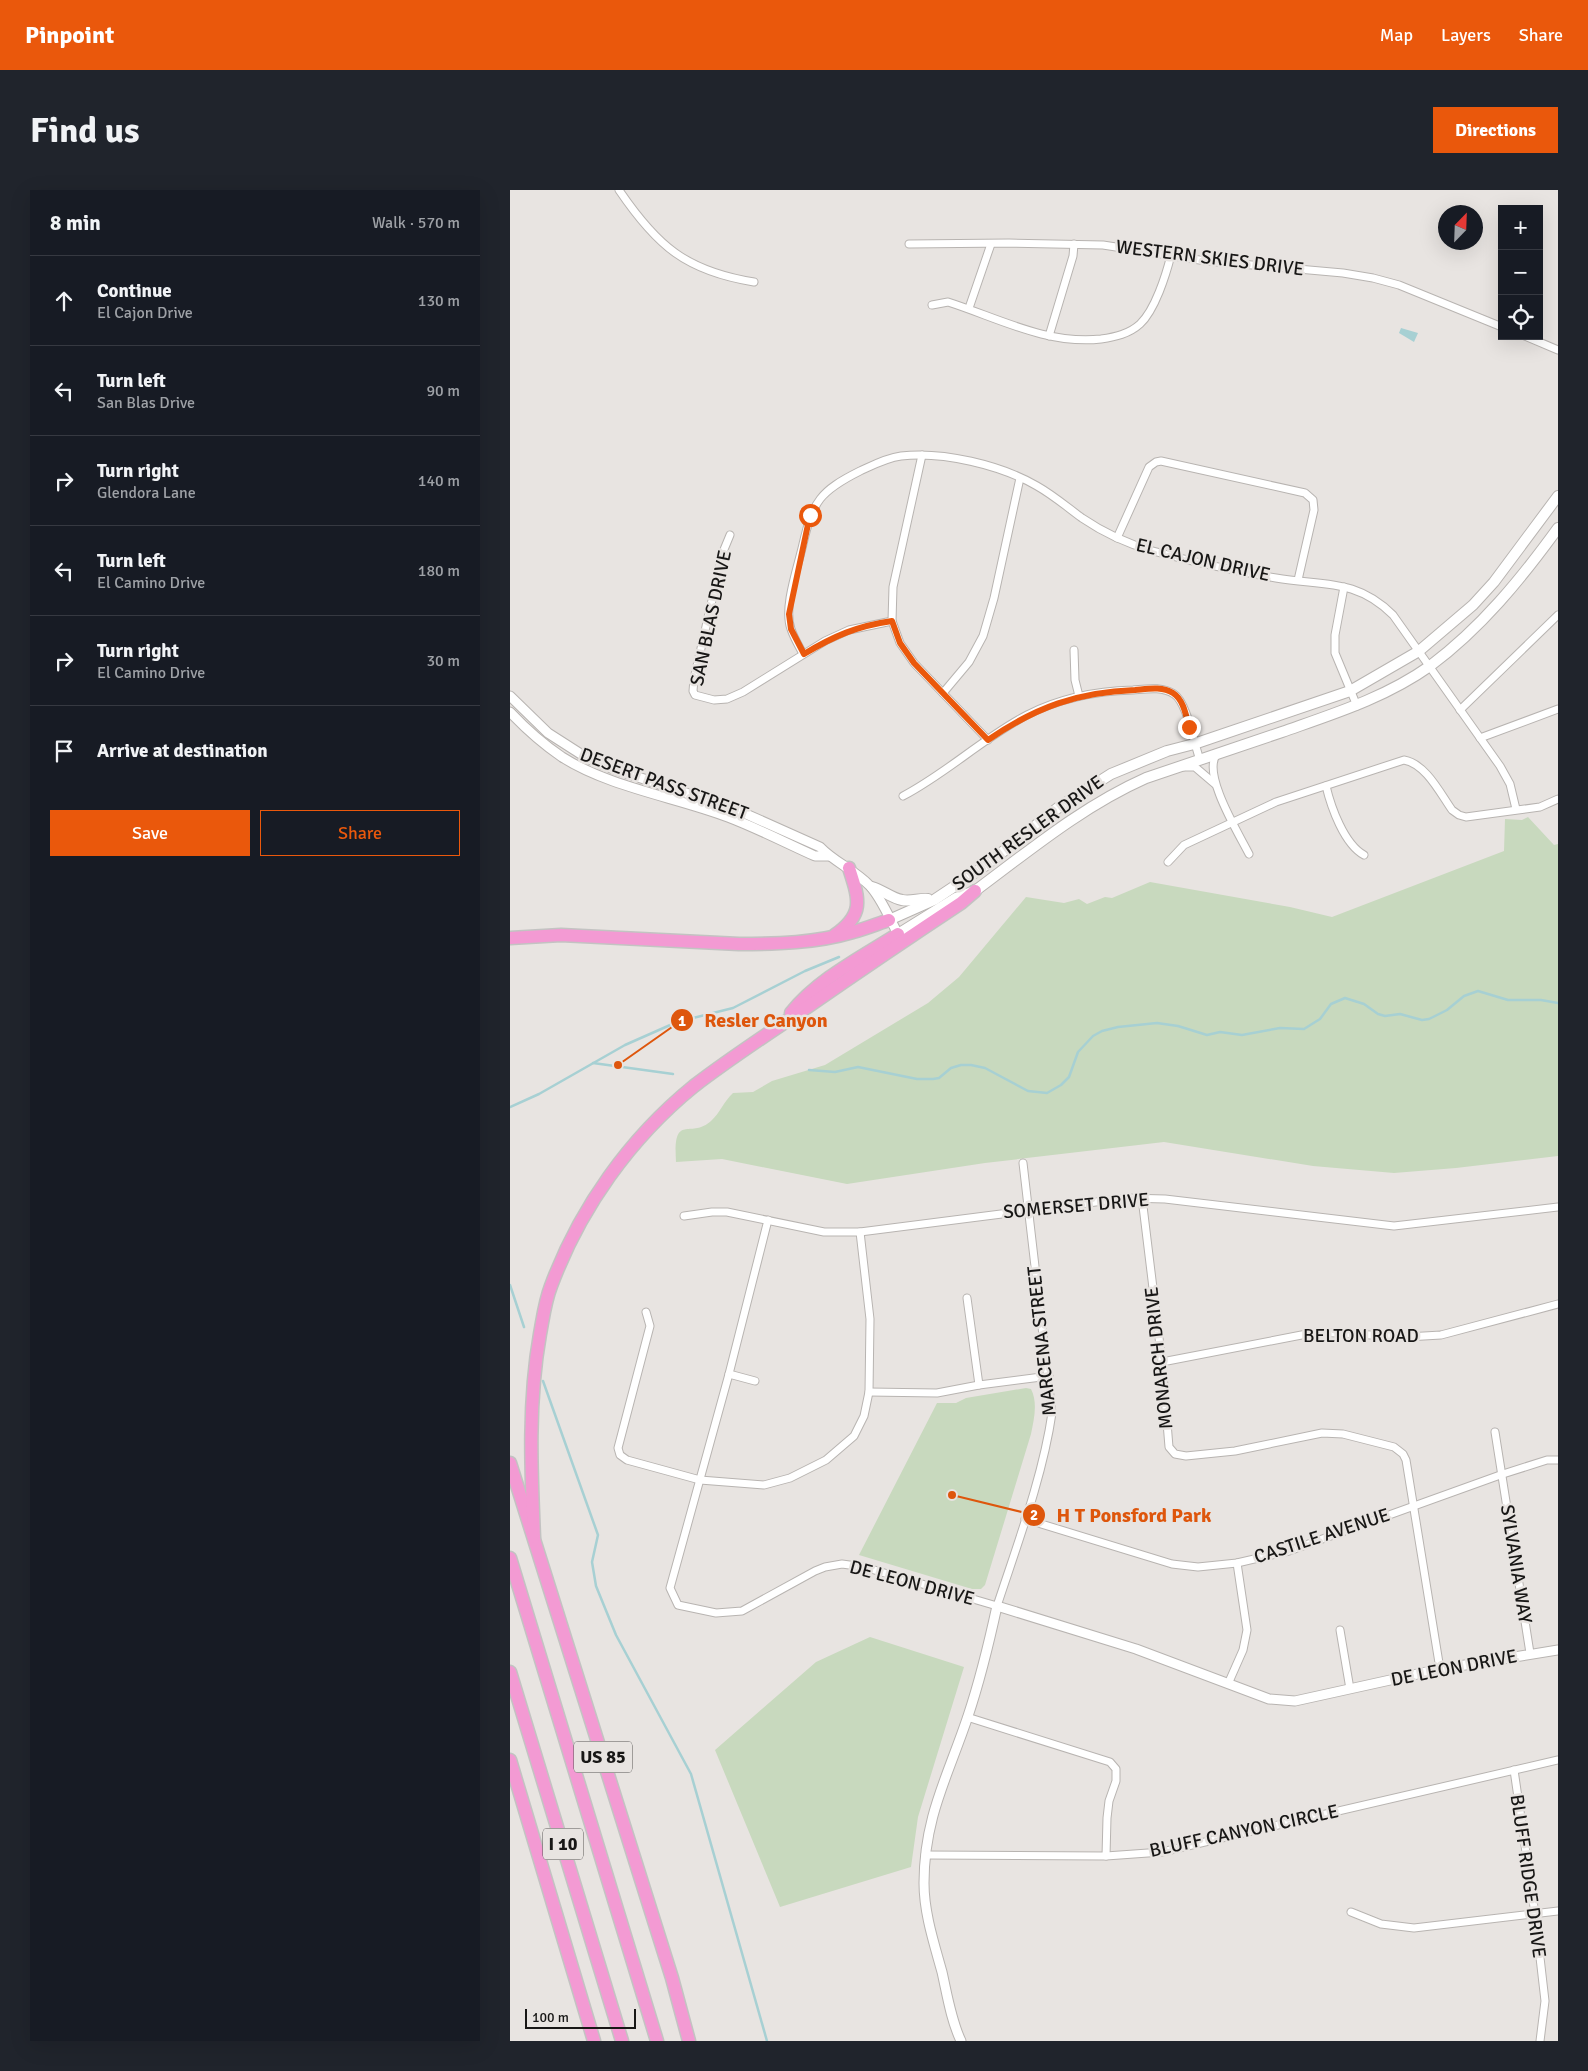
<!DOCTYPE html>
<html lang="en">
<head>
<meta charset="utf-8">
<style>
	:root { --surface:#171b24; --page:#20242c; --text:#f1f3f6; --muted:#9ea1a6; --line:#363941; --accent:#ea580c }
	body { margin:0; font-family:Signika,sans-serif; background:var(--page); color:var(--text) }
	.controls { position:absolute; right:15px; top:15px; display:grid; overflow:hidden; border-radius:0px; box-shadow:0 5px 20px #0002 }
	.controls button { width:45px; height:45px; display:grid; place-items:center; padding:0; border:0; border-bottom:1px solid var(--line); background:var(--surface); color:var(--text); font:25px sans-serif }
	.compass { position:absolute; left:928px; top:15px; width:45px; height:45px; border-radius:50%; background:var(--surface); box-shadow:0 5px 20px #0002; rotate:23deg }
	.scale { position:absolute; left:15px; bottom:12px; width:111px; box-sizing:border-box; padding-left:5px; border:2px solid #181716; border-top:0; font-size:14px; line-height:18px; white-space:nowrap; color:#181716; -webkit-text-stroke:4px #e8e4e1; paint-order:stroke }
	.stop { position:absolute; width:15px; height:15px; margin:-11px; border:4px solid #ea580c; border-radius:50%; background:#fff }
	.stop.end { background:#ea580c; border-color:#fff; box-shadow:0 1px 5px #0008 }
	.list { margin:0; padding:0; list-style:none }
	h2 { display:flex; justify-content:space-between; align-items:center; height:65px; margin:0; padding:0 20px; font-size:21px }
	h2 small { font-size:16px; font-weight:400; color:var(--muted) }
	.list li { display:grid; grid-template-columns:32px 1fr auto; gap:15px; align-items:center; box-sizing:border-box; height:90px; padding:0 20px; border-top:1px solid var(--line) }
	.list b { display:block; font-size:19px; white-space:nowrap }
	.list p { margin:0; font-size:16px; white-space:nowrap; color:var(--muted) }
	.list em { font-size:16px; font-style:normal; color:var(--muted) }
	.actions { display:flex; gap:10px; padding:15px 20px }
	.actions a { flex:1; padding:11px 0; border:1px solid var(--accent); border-radius:0px; text-align:center; font-size:18px; color:var(--accent) }
	.actions .main { background:var(--accent); color:#fff }
	.icon { flex:none; width:28px; height:28px; fill:none; stroke:currentColor; stroke-width:2; stroke-linecap:round; stroke-linejoin:round }
	.map { position:relative; flex:none; width:1048px; height:1851px; overflow:hidden; border-radius:0px }
	header { display:flex; align-items:center; gap:30px; box-sizing:border-box; height:70px; padding:0 25px; background:var(--accent); color:#fff }
	header strong { font-size:24px }
	nav { display:flex; gap:28px; margin-inline-start:auto; font-size:18px }
	.intro { display:flex; align-items:center; justify-content:space-between; box-sizing:border-box; height:120px; padding:0 30px }
	h1 { margin:0; font-size:35px }
	.button { padding:12px 22px; border-radius:0px; background:var(--accent); color:#fff; font-size:18px; font-weight:700 }
	main { display:flex; gap:30px; padding:0 30px }
	aside { flex:1; background:var(--surface); border-radius:0px; box-shadow:0 5px 20px #0002 }
	.map>svg:first-child { display:block }
	.green { fill:#c8d9be }
	.water { fill:#a7d0d3 }
	.lines { fill:none; stroke-linecap:round; stroke-linejoin:round }
	.stream { stroke:#a7d0d3; stroke-width:2.5 }
	.minor-casing { stroke:#b8b4b1; stroke-width:9 }
	.tertiary-casing { stroke:#b8b4b1; stroke-width:11 }
	.secondary-casing { stroke:#b8b4b1; stroke-width:12 }
	.motorway-casing { stroke:#c3c3c2; stroke-width:15 }
	.minor { stroke:#fff; stroke-width:7 }
	.tertiary { stroke:#fff; stroke-width:9 }
	.secondary { stroke:#fff; stroke-width:10 }
	.motorway { stroke:#f39ad3; stroke-width:12 }
	.route { stroke:#ea580c; stroke-width:6 }
	.labels { text-anchor:middle; dominant-baseline:central; stroke-width:5; stroke-linejoin:round; paint-order:stroke }
	.shield { fill:#e8e4e1; stroke:#565453; stroke-width:1 }
	.shield-label { font-size:18px; font-weight:bold; fill:#181716 }
	.street-label { font-size:19px; fill:#181716; stroke:#e8e4e1 }
	.leader { fill:none; stroke:#de560c; stroke-width:2 }
	.callout-dot { fill:#de560c; stroke:#e8e4e1; stroke-width:2 }
	.mark-label { font-size:15px; text-anchor:middle; font-weight:bold; fill:#fff }
	.callout-label { font-size:20px; text-anchor:middle; font-weight:bold; fill:#de560c; stroke:#e8e4e1; stroke-width:5; stroke-linejoin:round; paint-order:stroke }
</style>
</head>
<body>
<header>
<strong>Pinpoint</strong>
<nav><a>Map</a><a>Layers</a><a>Share</a></nav>
</header>
<div class="intro"><h1>Find us</h1><a class="button">Directions</a></div>
<main>
<aside>
<h2>8 min<small>Walk · 570 m</small></h2>
<ul class="list">
<li><svg class="icon" aria-label="ahead" viewBox="0 0 24 24"><path d="M12 20V5M6 11l6-6 6 6"/></svg><div><b>Continue</b><p>El Cajon Drive</p></div><em>130 m</em></li>
<li><svg class="icon" aria-label="left" viewBox="0 0 24 24"><path d="M17 20v-9H6M10 6l-5 5 5 5"/></svg><div><b>Turn left</b><p>San Blas Drive</p></div><em>90 m</em></li>
<li><svg class="icon" aria-label="right" viewBox="0 0 24 24"><path d="M7 20v-9h11M14 6l5 5-5 5"/></svg><div><b>Turn right</b><p>Glendora Lane</p></div><em>140 m</em></li>
<li><svg class="icon" aria-label="left" viewBox="0 0 24 24"><path d="M17 20v-9H6M10 6l-5 5 5 5"/></svg><div><b>Turn left</b><p>El Camino Drive</p></div><em>180 m</em></li>
<li><svg class="icon" aria-label="right" viewBox="0 0 24 24"><path d="M7 20v-9h11M14 6l5 5-5 5"/></svg><div><b>Turn right</b><p>El Camino Drive</p></div><em>30 m</em></li>
<li><svg class="icon" aria-label="arrive" viewBox="0 0 24 24"><path d="M6 21V4h12l-3 4 3 4H6"/></svg><div><b>Arrive at destination</b></div></li>
</ul>
<div class="actions"><a class="main">Save</a><a>Share</a></div>
</aside>
<div class="map">
<svg width="1048" height="1851" viewBox="0 0 1048 1851">
	<rect width="100%" height="100%" fill="#e8e4e1"/>
	<g class="green">
		<path d="M1018,627l26,28 4,-1v312l-102,12 -62,5 -81,-7 -149,-24 -179,21 -138,21 -125,-25 -46,3c-3,-51 14,-22 35,-41 9,-8 13,-20 22,-28l20,-1 19,-11 53,-16 103,-62 31,-26 67,-80 38,6 15,-4 8,5 18,-7 7,1 38,-16 140,25 42,10 172,-66 1,-32 17,1z"/>
		<path d="M516,1198l5,1c7,14 3,30 0,45l-46,151 -4,4h-9l-113,-34 78,-152h19l10,-5z"/>
		<path d="M360,1447l94,30 -46,150 -7,50 -131,40 -65,-157 101,-88z"/>
	</g>
	<path class="water" d="M891,138l17,5 -4,9 -15,-9z"/>
	<g class="lines">
		<g class="stream">
			<path d="M83,873l80,11"/>
			<path d="M299,880l26,2 23,-5 59,12h16l6,-1 12,-10 10,-3h10l14,3 43,23 19,2 14,-8 8,-8 9,-25 15,-16 9,-5 16,-4 39,-4 21,3 29,9 13,-3 22,3 38,-7 24,1 16,-10 11,-15 14,-6 19,6 14,10 7,2 15,-2 22,6 7,-1 18,-9 17,-14 14,-5 30,9h33l17,3"/>
			<path d="M0,917l29,-13 86,-49 52,-23 56,-14 72,-37 34,-14"/>
			<path d="M0,1095l14,42"/>
			<path d="M33,1191l55,154 -6,27 4,24 20,49 75,139 76,267"/>
		</g>
		<g class="minor-casing">
			<g id="minor">
				<path d="M109,0c38,56 67,81 135,92"/>
				<path d="M399,54l100,-1 94,2 103,16 137,12 30,5 26,7 103,42"/>
				<path d="M422,115l16,-3c50,16 99,43 153,37 14,-2 28,-5 39,-15 15,-14 26,-49 31,-69"/>
				<path d="M459,118l22,-64"/>
				<path d="M539,146l24,-80 1,-12"/>
				<path d="M1015,146l33,14"/>
				<path d="M412,265l-29,132 -1,34 8,22 14,20 74,77"/>
				<path d="M220,345l-7,17 -29,127 -1,12 2,4 19,5 13,-1 16,-7 82,-51 24,-11 43,-9"/>
				<path d="M607,348l32,-71 7,-5 5,-1 144,32 8,7 1,10 -16,70"/>
				<path d="M834,397l-9,48v18l22,53"/>
				<path d="M564,460l1,30 4,16"/>
				<path d="M293,464c-4,-8 -9,-16 -12,-25 -8,-22 7,-62 12,-85 10,-43 17,-53 57,-73 13,-6 26,-13 41,-15 41,-5 100,9 136,30 16,9 30,21 45,32 22,15 46,26 71,33 40,11 82,20 123,27 46,8 80,0 117,37l107,151 10,18 6,25"/>
				<path d="M433,503l26,-31 14,-26 11,-38 26,-120"/>
				<path d="M950,520l98,-95"/>
				<path d="M970,548l78,-29"/>
				<path d="M707,564c-16,19 22,80 32,100"/>
				<path d="M674,577h11l20,17"/>
				<path d="M816,596c5,21 18,58 38,69"/>
				<path d="M393,606c44,-23 80,-58 124,-81 33,-17 68,-24 106,-25 13,-1 29,-4 41,4 13,8 20,50 26,66"/>
				<path d="M658,672l16,-17 92,-43 128,-42c22,4 36,33 48,50l7,5 7,2 74,-10 18,-8"/>
				<path d="M632,1008l20,164 7,85 6,7 11,2 49,-5 87,-18 21,1 51,13 9,7 3,6 34,209"/>
				<path d="M174,1026l28,-4h15l97,20h36l267,-34 38,1 229,27 164,-19"/>
				<path d="M258,1030l-39,154 -59,214 8,17 38,8 26,-2 73,-40 10,-4 17,-3 22,3 133,39c20,-61 46,-130 55,-193l-29,-250"/>
				<path d="M457,1108l12,87"/>
				<path d="M136,1122l4,14 -32,122 2,7 7,5 73,20 64,5 26,-7 36,-18 28,-24 10,-20 5,-24 1,-73 -10,-87"/>
				<path d="M652,1172l155,-30 90,5 34,-2 117,-31"/>
				<path d="M219,1184l26,7"/>
				<path d="M359,1202l68,1 42,-8 70,-9"/>
				<path d="M985,1242l35,221"/>
				<path d="M515,1329l147,45 26,3 39,-4 52,-12 214,-77 44,-14h11"/>
				<path d="M830,1440l10,59"/>
				<path d="M718,1494l15,-34 4,-20 -10,-67"/>
				<path d="M457,1527l143,45 6,7v12l-7,20 -2,17 -1,38"/>
				<path d="M1004,1580l21,144 10,87 -5,40"/>
				<path d="M415,1665l181,1 56,-4 396,-92"/>
				<path d="M841,1722l30,12 33,4 144,-17"/>
			</g>
		</g>
		<g class="tertiary-casing">
			<g id="tertiary">
				<path d="M0,506l38,37 39,25 24,10 126,42 83,37c14,15 35,23 50,39 12,13 19,32 28,48"/>
				<path d="M0,522c16,17 33,32 52,45 47,30 113,40 166,60 29,11 58,26 87,39h14"/>
				<path d="M451,1851c-10,-21 -14,-47 -19,-69 -8,-29 -18,-59 -18,-89 0,-66 24,-107 44,-167 12,-36 21,-73 29,-110l139,43 133,50 26,2 145,-32 118,-19"/>
			</g>
		</g>
		<g class="secondary-casing">
			<g id="secondary">
				<path d="M362,697c11,3 19,11 30,13 9,2 17,-2 26,-1"/>
				<path d="M379,730l45,-20 18,-12 34,-23 73,-58 52,-33 56,-23 27,-7 156,-53 69,-40 54,-46 21,-23 64,-86"/>
				<path d="M388,744l58,-36 19,-7c55,-41 108,-85 171,-113 45,-15 91,-31 136,-46 51,-18 103,-34 148,-66 51,-38 91,-87 128,-138"/>
			</g>
		</g>
		<g class="motorway-casing">
			<g id="motorway">
				<path d="M325,745c30,-21 24,-36 14,-67"/>
				<path d="M0,748l51,-3 178,9c37,0 77,-1 114,-12 12,-3 24,-8 36,-12"/>
				<path d="M281,823c27,-34 71,-56 107,-79"/>
				<path d="M0,1273l162,515 17,63"/>
				<path d="M24,1347c-3,-68 -6,-136 6,-203 3,-16 5,-33 11,-48 29,-78 79,-148 143,-200 35,-27 72,-51 109,-76 52,-36 105,-72 158,-107l14,-12"/>
				<path d="M0,1368l147,483"/>
				<path d="M0,1482l112,369"/>
				<path d="M0,1570l84,281"/>
			</g>
		</g>
		<use href="#minor" class="minor"/>
		<use href="#tertiary" class="tertiary"/>
		<use href="#secondary" class="secondary"/>
		<use href="#motorway" class="motorway"/>
	</g>
	<g class="lines">
		<path class="route" d="M300,325l-21,99 2,15 13,25c30,-18 53,-28 88,-33l8,22 14,20 74,77c48,-33 90,-48 147,-50 12,-1 27,-4 38,3 11,7 13,23 16,34"/>
	</g>
	<g class="labels">
		<g class="shield">
			<rect x="64" y="1551.5" width="58" height="31" rx="4"/>
			<rect x="33" y="1638.5" width="40" height="31" rx="4"/>
		</g>
		<g class="shield-label">
			<text x="93" y="1567">US 85</text>
			<text x="53" y="1654">I 10</text>
		</g>
		<g class="street-label">
			<text transform="translate(700 68) rotate(7)">WESTERN SKIES DRIVE</text>
			<text transform="translate(693 370) rotate(13)">EL CAJON DRIVE</text>
			<text transform="translate(201 428) rotate(-78)">SAN BLAS DRIVE</text>
			<text transform="translate(154 594) rotate(20)">DESERT PASS STREET</text>
			<text transform="translate(518 643) rotate(-36)">SOUTH RESLER DRIVE</text>
			<text transform="translate(566 1016) rotate(-5)">SOMERSET DRIVE</text>
			<text x="851" y="1146">BELTON ROAD</text>
			<text transform="translate(532 1151) rotate(-96)">MARCENA STREET</text>
			<text transform="translate(649 1168) rotate(-96)">MONARCH DRIVE</text>
			<text transform="translate(812 1346) rotate(-18)">CASTILE AVENUE</text>
			<text transform="translate(1006 1374) rotate(81)">SYLVANIA WAY</text>
			<text transform="translate(402 1393) rotate(15)">DE LEON DRIVE</text>
			<text transform="translate(944 1478) rotate(-11)">DE LEON DRIVE</text>
			<text transform="translate(734 1641) rotate(-12)">BLUFF CANYON CIRCLE</text>
			<text transform="translate(1018 1686) rotate(82)">BLUFF RIDGE DRIVE</text>
		</g>
	</g>
	<path class="leader" d="M108 875L172 830M442 1305L524 1325"/>
	<g class="callout-dot">
		<circle cx="108" cy="875" r="5"/>
		<circle cx="442" cy="1305" r="5"/>
		<circle cx="172" cy="830" r="12"/>
		<circle cx="524" cy="1325" r="12"/>
	</g>
	<g class="mark-label">
		<text x="172" y="836">1</text>
		<text x="524" y="1330">2</text>
	</g>
	<g class="callout-label">
		<text x="256" y="837">Resler Canyon</text>
		<text x="624" y="1332">H T Ponsford Park</text>
	</g>
</svg>
<div class="controls">
<button>+</button>
<button>−</button>
<button><svg class="icon" aria-label="locate" viewBox="0 0 24 24"><circle cx="12" cy="12" r="6"/><path d="M12 2v4M12 18v4M2 12h4M18 12h4"/></svg></button>
</div>
<svg class="compass" viewBox="-18 -18 36 36"><path d="M0-13l5 13h-10z" fill="#e53935"/><path d="M0 13l5-13h-10z" fill="#9ea1a6"/></svg>
<div class="scale">100 m</div>
<div class="stop" style="left:300px;top:325px"></div>
<div class="stop end" style="left:679px;top:537px"></div>
</div>
</main>
</body>
</html>
